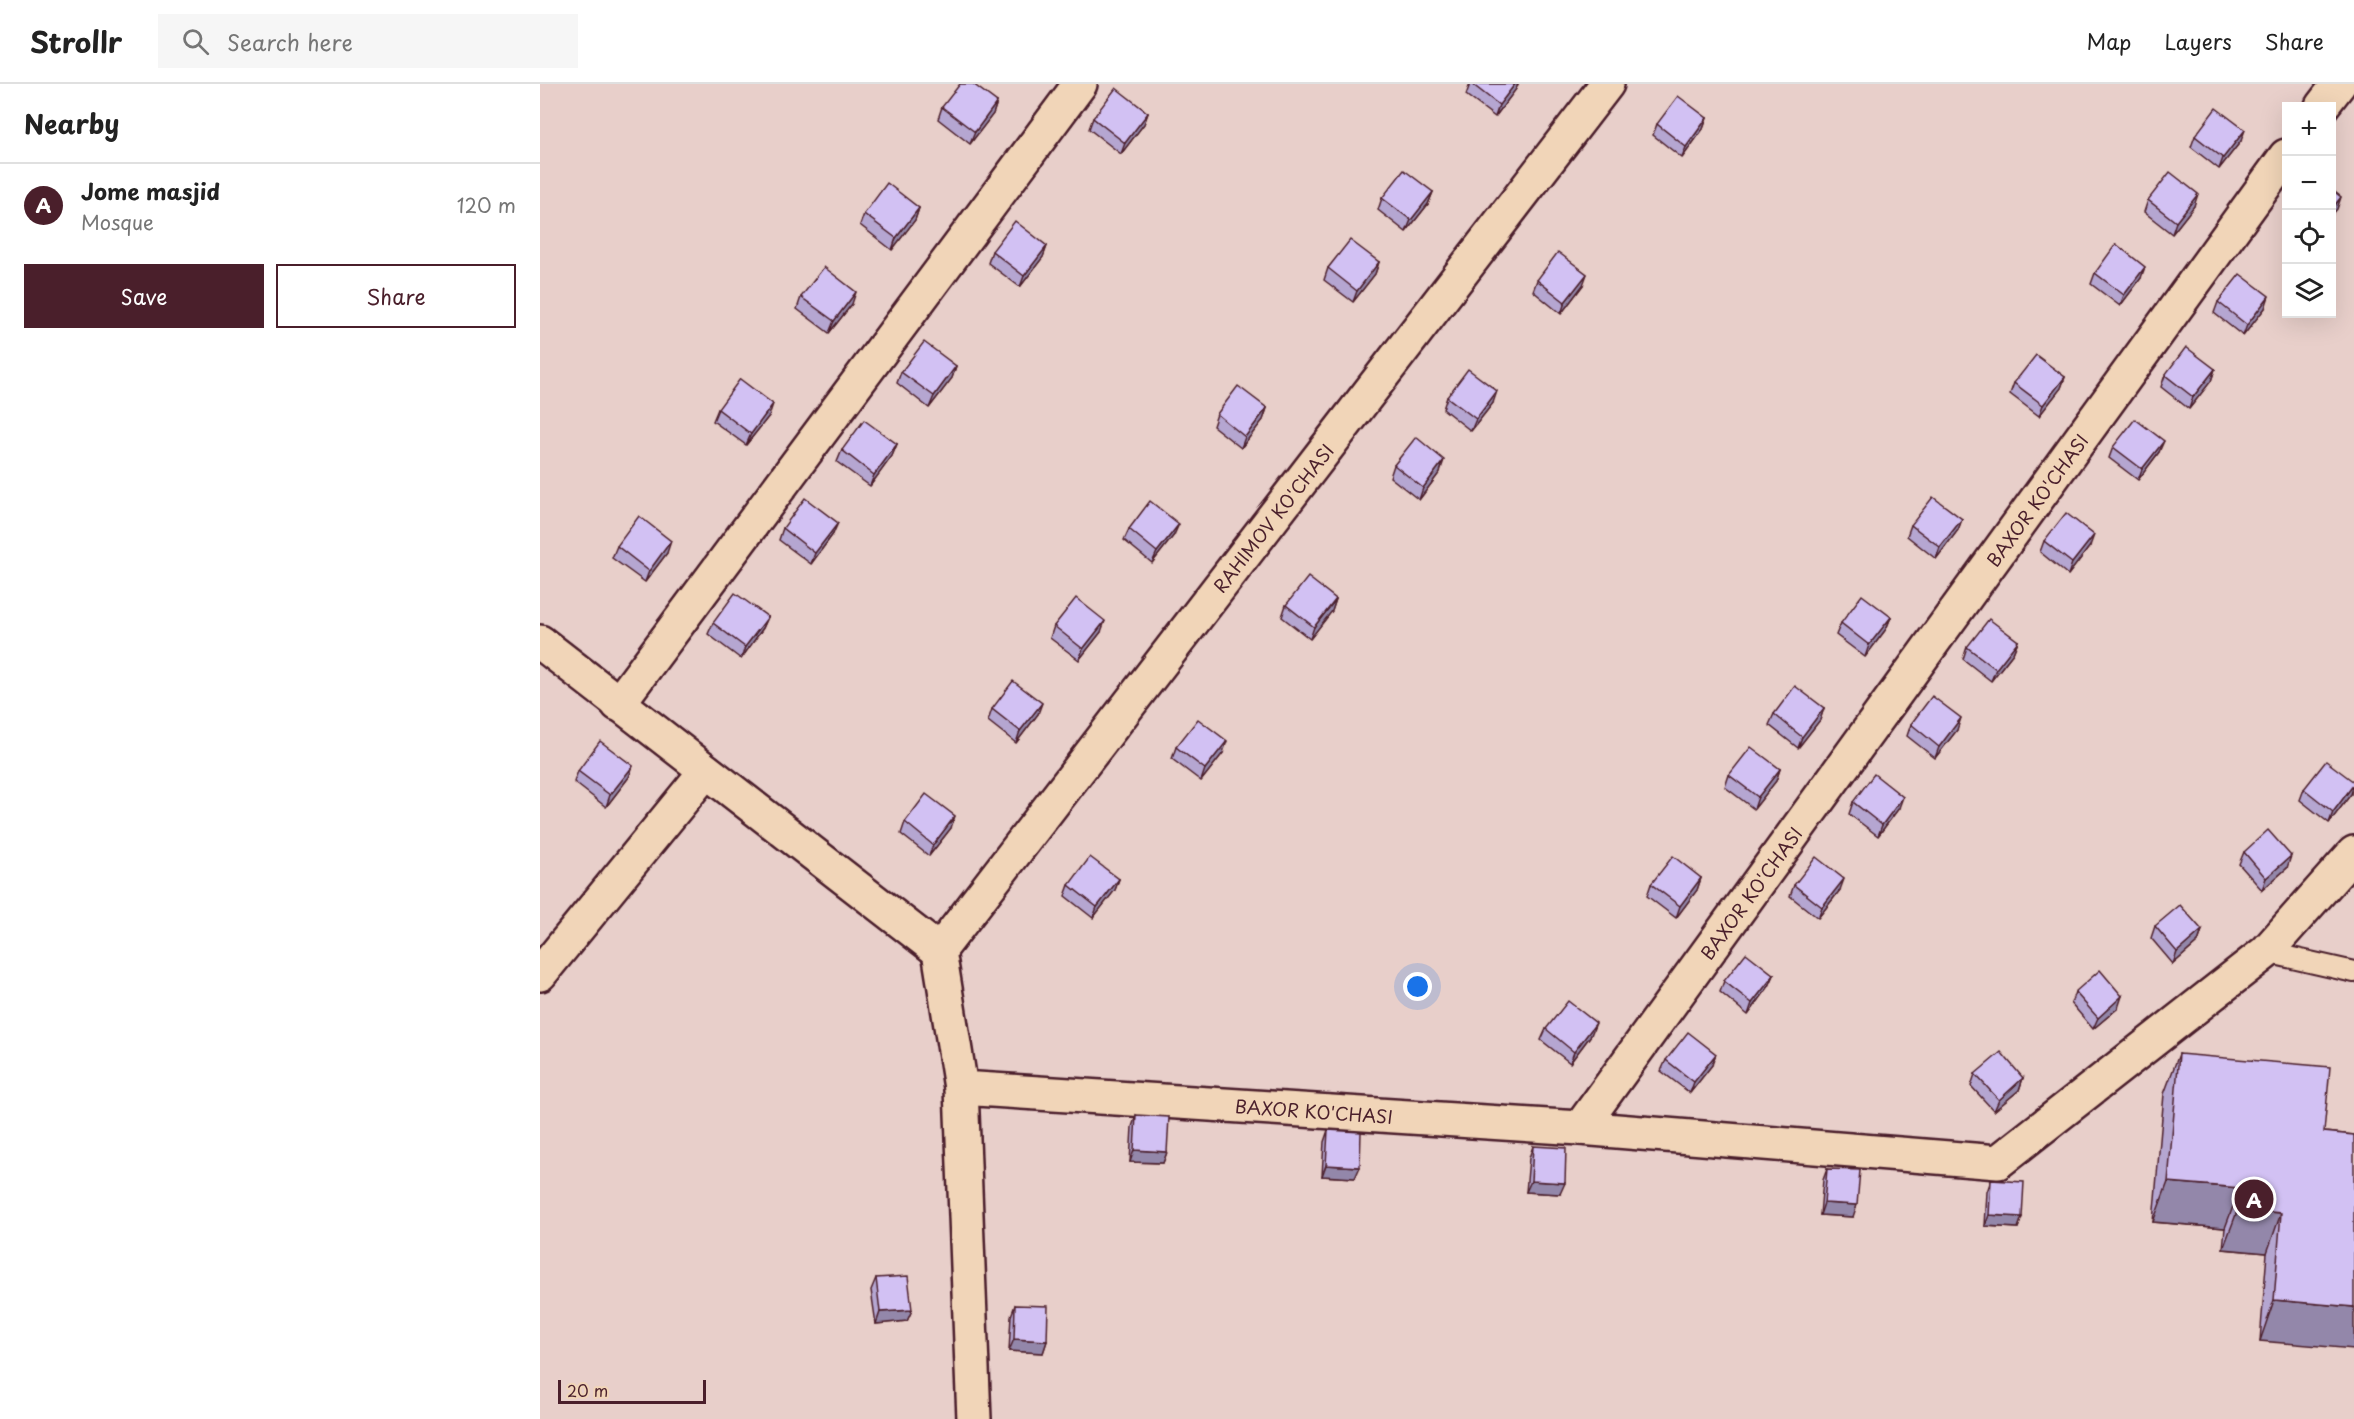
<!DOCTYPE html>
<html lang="en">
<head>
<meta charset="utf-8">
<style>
	:root { --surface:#fff; --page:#f6f6f6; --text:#222; --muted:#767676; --line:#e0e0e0; --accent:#4a1f2b }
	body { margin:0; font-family:"Playpen Sans",sans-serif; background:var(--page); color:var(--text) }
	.controls { position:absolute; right:18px; top:18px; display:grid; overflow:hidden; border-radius:0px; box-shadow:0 6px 24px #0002 }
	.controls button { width:54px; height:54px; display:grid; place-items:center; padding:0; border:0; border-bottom:2px solid var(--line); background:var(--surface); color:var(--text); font:30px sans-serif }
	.scale { position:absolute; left:18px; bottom:15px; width:148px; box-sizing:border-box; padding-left:6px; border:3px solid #4a1f2b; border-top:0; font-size:16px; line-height:21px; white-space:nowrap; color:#4a1f2b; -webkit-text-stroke:4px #f1d5b8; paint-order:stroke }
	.you { position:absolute; left:878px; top:903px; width:21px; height:21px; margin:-15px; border:4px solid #fff; border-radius:50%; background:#1a73e8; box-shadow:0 0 0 9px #1a73e833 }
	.badge { display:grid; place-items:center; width:39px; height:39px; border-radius:50%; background:var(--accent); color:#fff; font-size:20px; font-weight:700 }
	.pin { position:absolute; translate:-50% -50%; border:3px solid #fff; box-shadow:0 2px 6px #0006 }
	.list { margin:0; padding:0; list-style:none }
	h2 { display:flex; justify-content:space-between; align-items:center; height:78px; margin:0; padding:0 24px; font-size:26px }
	h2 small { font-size:20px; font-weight:400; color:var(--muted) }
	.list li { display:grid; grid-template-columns:39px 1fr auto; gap:18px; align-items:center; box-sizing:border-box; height:84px; padding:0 24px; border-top:2px solid var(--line) }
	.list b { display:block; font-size:22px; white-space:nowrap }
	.list p { margin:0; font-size:20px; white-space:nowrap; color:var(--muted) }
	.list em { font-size:20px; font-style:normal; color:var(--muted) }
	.actions { display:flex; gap:12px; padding:18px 24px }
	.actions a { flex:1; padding:14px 0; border:2px solid var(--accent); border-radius:0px; text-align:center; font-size:21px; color:var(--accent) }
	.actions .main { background:var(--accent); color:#fff }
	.icon { flex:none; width:33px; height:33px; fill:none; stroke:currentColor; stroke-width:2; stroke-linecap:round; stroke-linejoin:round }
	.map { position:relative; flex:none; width:1814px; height:1335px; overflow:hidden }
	header { display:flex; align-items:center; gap:36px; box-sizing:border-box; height:84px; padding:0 30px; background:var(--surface); border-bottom:2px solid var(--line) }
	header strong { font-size:28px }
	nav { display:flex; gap:33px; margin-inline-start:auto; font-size:21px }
	.search { width:420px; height:54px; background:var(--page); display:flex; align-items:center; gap:15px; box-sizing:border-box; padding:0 21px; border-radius:0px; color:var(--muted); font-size:22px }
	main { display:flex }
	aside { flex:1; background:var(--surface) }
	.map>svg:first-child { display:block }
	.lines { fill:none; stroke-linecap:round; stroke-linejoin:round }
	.service-casing { stroke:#4a1f2b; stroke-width:24 }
	.minor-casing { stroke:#4a1f2b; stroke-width:38 }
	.service { stroke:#f1d5b8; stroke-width:20 }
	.minor { stroke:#f1d5b8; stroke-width:33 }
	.wall { fill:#b5a6d1; stroke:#4a1f2b; stroke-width:1.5 }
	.shaded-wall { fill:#9387aa; stroke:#4a1f2b; stroke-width:1.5 }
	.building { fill:#d2c1f3; stroke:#4a1f2b; stroke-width:1.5 }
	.labels { text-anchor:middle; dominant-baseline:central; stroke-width:5; stroke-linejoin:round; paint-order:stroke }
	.street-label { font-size:18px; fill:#4a1f2b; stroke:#f1d5b8 }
</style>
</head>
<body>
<header>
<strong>Strollr</strong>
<div class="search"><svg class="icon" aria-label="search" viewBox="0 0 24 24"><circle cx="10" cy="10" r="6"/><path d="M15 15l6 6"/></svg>Search here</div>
<nav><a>Map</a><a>Layers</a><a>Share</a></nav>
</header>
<main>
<aside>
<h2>Nearby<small></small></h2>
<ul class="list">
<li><span class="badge">A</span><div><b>Jome masjid</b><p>Mosque</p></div><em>120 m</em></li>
</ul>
<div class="actions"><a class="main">Save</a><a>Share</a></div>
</aside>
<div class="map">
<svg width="1814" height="1335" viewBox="0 0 1814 1335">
	<rect width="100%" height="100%" fill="#e8cfca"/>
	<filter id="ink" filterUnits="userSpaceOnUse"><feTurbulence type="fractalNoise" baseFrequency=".0167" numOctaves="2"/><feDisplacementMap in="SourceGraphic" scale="12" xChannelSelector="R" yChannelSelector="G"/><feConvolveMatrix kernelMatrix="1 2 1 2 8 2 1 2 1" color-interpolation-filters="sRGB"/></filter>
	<g filter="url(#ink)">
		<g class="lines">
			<g class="service-casing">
				<path id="service" d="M1726,868l88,20"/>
			</g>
			<g class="minor-casing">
				<g id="minor">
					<path d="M1782,22l17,-22"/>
					<path d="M0,558l399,309"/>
					<path d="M78,620l462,-620"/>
					<path d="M399,867l22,137 619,40 706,-972"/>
					<path d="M399,867l668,-867"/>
					<path d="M0,890l166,-203"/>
					<path d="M421,1004l13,331"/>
					<path d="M1040,1044l418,34 268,-210 88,-99"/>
				</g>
			</g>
			<use href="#service" class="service"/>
			<use href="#minor" class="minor"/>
		</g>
		<g class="wall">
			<path d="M930,0h48l-2,5 -21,28 -29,-22z"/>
			<path d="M457,18l-4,12 -23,30 -32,-25 4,-12z"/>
			<path d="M608,29l-4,11 -23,30 -32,-25 4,-11z"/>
			<path d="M1167,34l-4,11 -21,29 -29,-23 4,-11z"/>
			<path d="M1655,52l46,5 -22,28 -28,-22z"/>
			<path d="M893,108l-5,12 -22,28 -28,-22 4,-12z"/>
			<path d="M1608,116l46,6 -22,28 -28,-22z"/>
			<path d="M379,124l-4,12 -23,30 -32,-25 4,-11z"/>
			<path d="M507,162l-4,11 -23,30 -32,-24 4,-12z"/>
			<path d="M839,178l-4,12 -22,28 -29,-22 4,-12z"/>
			<path d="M1555,189l46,5 -21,28 -29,-22z"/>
			<path d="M997,196l46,5 -22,29 -28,-23z"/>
			<path d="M261,213l51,7 -23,29 -32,-24z"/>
			<path d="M1678,218l47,6 -22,28 -29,-23z"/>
			<path d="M416,282l-4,12 -23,30 -32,-25 4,-11z"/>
			<path d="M1675,285l-4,12 -22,28 -28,-22 4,-12z"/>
			<path d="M1525,293l-4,11 -22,28 -29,-22 4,-11z"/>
			<path d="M907,313l46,6 -22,28 -28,-22z"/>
			<path d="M727,324l-4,12 -22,28 -28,-22 4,-12z"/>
			<path d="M178,325l51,7 -23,29 -33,-24z"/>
			<path d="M357,360l-5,12 -22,30 -33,-24 5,-12z"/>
			<path d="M1573,363l46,5 -21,28 -29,-22z"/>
			<path d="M854,381l46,7 -21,28 -29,-23z"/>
			<path d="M1422,435l-4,11 -22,29 -29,-23 4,-11z"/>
			<path d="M243,444l50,6 -22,30 -32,-24z"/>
			<path d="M589,445l45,6 -22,28 -28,-23z"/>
			<path d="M1504,457l46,5 -22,29 -28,-23z"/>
			<path d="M77,462l50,7 -22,29 -33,-24z"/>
			<path d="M796,515l-4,12 -22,28 -28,-22 4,-12z"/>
			<path d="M228,533l-5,11 -22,31 -33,-25 5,-11z"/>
			<path d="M1351,533l-5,12 -21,28 -29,-22 5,-12z"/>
			<path d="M514,542l47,6 -22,28 -29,-22z"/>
			<path d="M1478,557l-5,12 -22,28 -28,-22 4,-12z"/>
			<path d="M1284,624l-4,12 -22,28 -29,-23 5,-11z"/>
			<path d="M452,625l46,5 -22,29 -28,-22z"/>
			<path d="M1371,640l46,6 -22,28 -28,-22z"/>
			<path d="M636,663l47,6 -22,28 -29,-22z"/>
			<path d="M1240,685l-4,12 -22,28 -29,-22 4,-12z"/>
			<path d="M38,687l51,6 -23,30 -32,-25z"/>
			<path d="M1764,705l47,5 -22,29 -29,-23z"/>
			<path d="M1313,718l46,6 -21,28 -29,-22z"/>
			<path d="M365,738l46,6 -22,28 -28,-22z"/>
			<path d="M1704,768l43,16 -25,22 -23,-26z"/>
			<path d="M1161,794l-4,12 -21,28 -29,-22 4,-12z"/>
			<path d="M579,795l-4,11 -22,28 -28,-22 4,-11z"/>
			<path d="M1254,801l46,5 -22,28 -28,-22z"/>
			<path d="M1615,842l47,4 -4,12 -25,22 -22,-26z"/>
			<path d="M1234,891l-5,11 -21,29 -28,-23 4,-11z"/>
			<path d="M1535,908l43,16 -25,21 -22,-26z"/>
			<path d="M1006,945l45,6 -21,28 -29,-23z"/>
			<path d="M1639,970l145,78 30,3 -94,206 7,-88 -44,-4 2,-21 -72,-6 11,-128z"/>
			<path d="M1126,976l46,5 -22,28 -29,-22z"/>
			<path d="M1435,990l48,4 -4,12 -25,21 -23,-25z"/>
			<path d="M596,1031l31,37 -4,11 -33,-1 2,-35z"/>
			<path d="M788,1046l27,48 -33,-2 2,-34z"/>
			<path d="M993,1062l27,48 -34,-2 3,-34z"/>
			<path d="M1287,1085l26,48 -33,-2 3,-35z"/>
			<path d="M1451,1096l31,37 -4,11 -33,-2 2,-34z"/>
			<path d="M336,1194l36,32 -5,11 -31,3 -5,-34z"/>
			<path d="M475,1221l32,36 -4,12 -34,-2 2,-35z"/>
		</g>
		<g class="shaded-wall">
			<path d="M975,0h3l-2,5 -21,28 4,-12z"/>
			<path d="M457,18l-4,12 -23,30 5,-12z"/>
			<path d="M608,29l-4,11 -23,30 4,-11z"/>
			<path d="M1167,34l-4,11 -21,29 4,-11z"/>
			<path d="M1705,46l-4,11 -22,28 4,-11z"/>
			<path d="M893,108l-5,12 -22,28 5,-12z"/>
			<path d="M1658,110l-4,12 -22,28 4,-12z"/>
			<path d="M1801,113l-4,12 -6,7v-6z"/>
			<path d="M379,124l-4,12 -23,30 4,-12z"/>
			<path d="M507,162l-4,11 -23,30 4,-11z"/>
			<path d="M839,178l-4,12 -22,28 4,-11z"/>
			<path d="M1605,183l-4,11 -21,28 4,-11z"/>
			<path d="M1047,190l-4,11 -22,29 4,-12z"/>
			<path d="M316,208l-4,12 -23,29 5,-12z"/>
			<path d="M1729,212l-4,12 -22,28 4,-11z"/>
			<path d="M416,282l-4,12 -23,30 5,-12z"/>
			<path d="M1675,285l-4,12 -22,28 4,-12z"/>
			<path d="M1525,293l-4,11 -22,28 4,-11z"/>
			<path d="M957,307l-4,12 -22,28 5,-12z"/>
			<path d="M233,320l-4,12 -23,29 5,-11z"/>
			<path d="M727,324l-4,12 -22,28 4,-11z"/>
			<path d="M1624,357l-5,11 -21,28 4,-11z"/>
			<path d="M357,360l-5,12 -22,30 4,-11z"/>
			<path d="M904,376l-4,12 -21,28 4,-12z"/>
			<path d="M1422,435l-4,11 -22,29 4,-12z"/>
			<path d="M298,439l-5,11 -22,30 4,-11z"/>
			<path d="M639,440l-5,11 -22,28 5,-11z"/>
			<path d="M1554,451l-4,11 -22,29 4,-12z"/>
			<path d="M131,457l-4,12 -22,29 4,-11z"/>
			<path d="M796,515l-4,12 -22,28 4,-12z"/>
			<path d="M228,533l-5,11 -22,31 4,-12z"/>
			<path d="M1351,533l-5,12 -21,28 4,-12z"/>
			<path d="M565,537l-4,11 -22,28 4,-11z"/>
			<path d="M1478,557l-5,12 -22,28 5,-12z"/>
			<path d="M502,619l-4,11 -22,29 4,-12z"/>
			<path d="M1284,624l-4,12 -22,28 4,-11z"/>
			<path d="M1421,634l-4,12 -22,28 4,-11z"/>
			<path d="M687,657l-4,12 -22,28 4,-12z"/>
			<path d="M93,682l-4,11 -23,30 4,-12z"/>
			<path d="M1240,685l-4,12 -22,28 4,-12z"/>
			<path d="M1814,700l-3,10 -22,29 4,-11z"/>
			<path d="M1363,713l-4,11 -21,28 4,-11z"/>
			<path d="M415,732l-4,12 -22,28 4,-11z"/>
			<path d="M1751,772l-4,12 -25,22 4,-12z"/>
			<path d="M1161,794l-4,12 -21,28 4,-12z"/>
			<path d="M579,795l-4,11 -22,28 4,-11z"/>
			<path d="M1304,795l-4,11 -22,28 4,-11z"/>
			<path d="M1662,846l-4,12 -25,22 4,-12z"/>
			<path d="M1234,891l-5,11 -21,29 4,-12z"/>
			<path d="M1582,912l-4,12 -25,21 5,-11z"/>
			<path d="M1056,939l-5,12 -21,28 4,-11z"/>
			<path d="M1176,970l-4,11 -22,28 4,-11z"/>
			<path d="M1483,994l-4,12 -25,21 5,-11z"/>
			<path d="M594,1066l33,2 -4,11 -33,-1z"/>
			<path d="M786,1081l34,2 -5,11 -33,-2z"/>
			<path d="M991,1097l34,2 -5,11 -34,-2z"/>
			<path d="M1628,1098l72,6 -15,40 -72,-6z"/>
			<path d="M1284,1119l33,2 -4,12 -33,-2z"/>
			<path d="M1698,1125l43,4 -14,40 -44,-4z"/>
			<path d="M1449,1131l33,2 -4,11 -33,-2z"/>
			<path d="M1734,1216l80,7v42l-94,-8z"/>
			<path d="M372,1226l-5,11 -31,3 4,-12z"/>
			<path d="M474,1255l33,2 -4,12 -34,-2z"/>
		</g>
		<g class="building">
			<path d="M420,0h13l24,18 -22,30 -33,-25z"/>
			<path d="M932,0h43l-16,21z"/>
			<path d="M576,4l32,25 -23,30 -32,-25z"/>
			<path d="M1138,12l29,22 -21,29 -29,-23z"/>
			<path d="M1676,24l29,22 -22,28 -28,-22z"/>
			<path d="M864,86l29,22 -22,28 -29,-22z"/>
			<path d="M1630,88l28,22 -22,28 -28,-22z"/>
			<path d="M347,99l32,25 -23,30 -32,-24z"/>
			<path d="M1791,105l10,8 -10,13z"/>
			<path d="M475,137l32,25 -23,30 -32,-25z"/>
			<path d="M810,156l29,22 -22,29 -29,-23z"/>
			<path d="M1576,160l29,23 -21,28 -29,-22z"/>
			<path d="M1018,168l29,22 -22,28 -28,-22z"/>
			<path d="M284,183l32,25 -22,29 -33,-24z"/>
			<path d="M1700,190l29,22 -22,29 -29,-23z"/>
			<path d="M384,258l32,24 -22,30 -33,-24z"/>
			<path d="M1646,263l29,22 -22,28 -28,-22z"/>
			<path d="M1496,271l29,22 -22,28 -29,-22z"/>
			<path d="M928,285l29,22 -21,28 -29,-22z"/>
			<path d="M200,295l33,25 -22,30 -33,-25z"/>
			<path d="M698,302l29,22 -22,29 -28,-23z"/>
			<path d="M1595,335l29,22 -22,28 -29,-22z"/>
			<path d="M324,336l33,24 -23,31 -32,-25z"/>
			<path d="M876,353l28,23 -21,28 -29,-23z"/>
			<path d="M1393,413l29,22 -22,28 -29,-22z"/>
			<path d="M265,414l33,25 -23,30 -32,-25z"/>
			<path d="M610,417l29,23 -22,28 -28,-23z"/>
			<path d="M1526,429l28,22 -22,28 -28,-22z"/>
			<path d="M99,432l32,25 -22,30 -32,-25z"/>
			<path d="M768,493l28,22 -22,28 -28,-22z"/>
			<path d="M195,509l33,24 -23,30 -32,-24z"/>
			<path d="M1322,511l29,22 -22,28 -28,-22z"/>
			<path d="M536,514l29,23 -22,28 -29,-23z"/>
			<path d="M1449,535l29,22 -22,28 -29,-22z"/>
			<path d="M473,597l29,22 -22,28 -28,-22z"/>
			<path d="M1255,602l29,22 -22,29 -28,-23z"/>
			<path d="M1392,612l29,22 -22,29 -28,-23z"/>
			<path d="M658,635l29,22 -22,28 -29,-22z"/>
			<path d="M60,657l33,25 -23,29 -32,-24z"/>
			<path d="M1211,663l29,22 -22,28 -29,-22z"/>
			<path d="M1786,677l28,21v2l-21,28 -29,-23z"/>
			<path d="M1334,690l29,23 -21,28 -29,-23z"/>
			<path d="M386,710l29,22 -22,29 -28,-23z"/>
			<path d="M1728,746l23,26 -25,22 -22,-26z"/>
			<path d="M1133,772l28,22 -21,28 -29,-22z"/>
			<path d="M550,773l29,22 -22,28 -28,-22z"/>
			<path d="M1276,773l28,22 -22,28 -28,-22z"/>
			<path d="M1640,821l22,25 -25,22 -22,-26z"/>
			<path d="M1206,869l28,22 -22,28 -28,-22z"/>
			<path d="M1560,886l22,26 -24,22 -23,-26z"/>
			<path d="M1028,917l28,22 -22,29 -28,-23z"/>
			<path d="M1148,948l28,22 -22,28 -28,-22z"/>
			<path d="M1461,968l22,26 -24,22 -24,-26z"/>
			<path d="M1639,970l151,13 -6,65 30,3v172l-80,-7 7,-87 -43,-4 2,-21 -72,-6z"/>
			<path d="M596,1031l33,2 -2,35 -33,-2z"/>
			<path d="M788,1046l33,2 -1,35 -34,-2z"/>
			<path d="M993,1062l33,2 -1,35 -34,-2z"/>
			<path d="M1287,1085l33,1 -3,35 -33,-2z"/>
			<path d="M1451,1096l33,2 -2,35 -33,-2z"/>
			<path d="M368,1192l4,34 -32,2 -4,-34z"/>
			<path d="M475,1221l33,1 -1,35 -33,-2z"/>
		</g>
	</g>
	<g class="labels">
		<g class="street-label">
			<text transform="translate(1497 416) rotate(-54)">BAXOR KO'CHASI</text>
			<text transform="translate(733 434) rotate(-52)">RAHIMOV KO'CHASI</text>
			<text transform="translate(1211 809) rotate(-54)">BAXOR KO'CHASI</text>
			<text transform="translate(774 1027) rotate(4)">BAXOR KO'CHASI</text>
		</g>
	</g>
</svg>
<div class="controls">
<button>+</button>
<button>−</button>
<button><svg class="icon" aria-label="locate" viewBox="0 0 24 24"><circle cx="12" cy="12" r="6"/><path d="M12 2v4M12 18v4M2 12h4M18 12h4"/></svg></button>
<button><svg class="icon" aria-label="layers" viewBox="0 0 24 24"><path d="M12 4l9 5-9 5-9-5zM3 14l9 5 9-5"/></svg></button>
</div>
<div class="scale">20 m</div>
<div class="you"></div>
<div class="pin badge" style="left:1714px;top:1115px">A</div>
</div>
</main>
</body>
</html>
